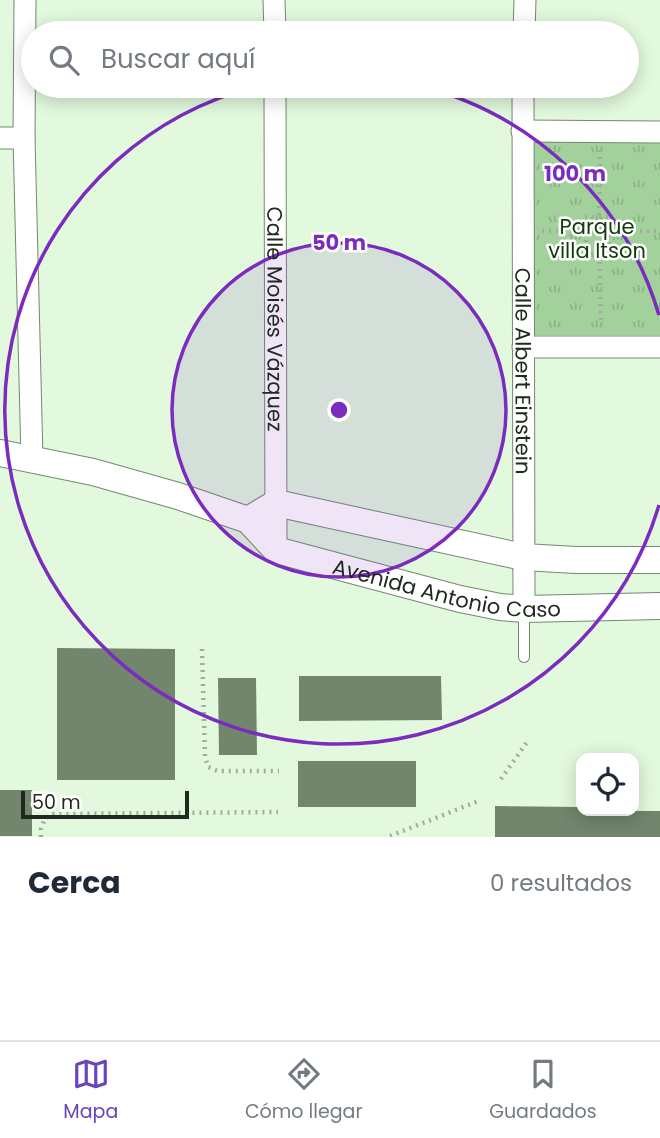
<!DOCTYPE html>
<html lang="es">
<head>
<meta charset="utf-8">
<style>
	:root { --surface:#fff; --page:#f2f2f3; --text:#1f2937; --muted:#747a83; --line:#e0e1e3; --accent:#6745be }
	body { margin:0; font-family:Poppins,sans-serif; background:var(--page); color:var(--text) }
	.controls { position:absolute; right:21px; bottom:21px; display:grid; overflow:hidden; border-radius:14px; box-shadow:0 4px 18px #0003 }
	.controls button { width:63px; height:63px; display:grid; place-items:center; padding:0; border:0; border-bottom:2px solid var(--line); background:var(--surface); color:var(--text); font:35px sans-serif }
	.scale { position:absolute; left:21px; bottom:18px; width:168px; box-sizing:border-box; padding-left:7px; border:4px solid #20291f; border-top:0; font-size:19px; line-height:24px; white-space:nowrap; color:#20291f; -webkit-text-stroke:5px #fff; paint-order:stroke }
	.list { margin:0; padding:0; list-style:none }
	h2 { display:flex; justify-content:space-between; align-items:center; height:91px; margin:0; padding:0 28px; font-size:30px }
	h2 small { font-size:23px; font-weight:400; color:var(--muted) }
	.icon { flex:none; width:38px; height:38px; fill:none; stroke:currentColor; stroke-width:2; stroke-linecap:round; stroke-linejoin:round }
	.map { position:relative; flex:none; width:660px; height:837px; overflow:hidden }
	.search { position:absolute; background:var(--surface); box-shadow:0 4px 18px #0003; left:21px; right:21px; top:21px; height:77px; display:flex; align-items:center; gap:18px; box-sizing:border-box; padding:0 24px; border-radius:38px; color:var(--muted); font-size:26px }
	.sheet { height:203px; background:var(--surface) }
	nav { display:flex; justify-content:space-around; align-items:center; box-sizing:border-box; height:98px; border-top:2px solid var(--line); background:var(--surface); font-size:19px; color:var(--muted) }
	nav a { display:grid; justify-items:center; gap:4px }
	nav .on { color:var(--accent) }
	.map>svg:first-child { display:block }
	.park { fill:url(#park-tufts) }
	.building { fill:#71866d }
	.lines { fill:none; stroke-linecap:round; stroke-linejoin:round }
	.service-casing { stroke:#748971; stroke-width:12 }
	.minor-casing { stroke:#748971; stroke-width:23 }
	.tertiary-casing { stroke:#748971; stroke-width:28 }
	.path { stroke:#9daf9a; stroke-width:4.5; stroke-dasharray:2 5; stroke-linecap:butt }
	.service { stroke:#fff; stroke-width:10 }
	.minor { stroke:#fff; stroke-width:21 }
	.tertiary { stroke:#fff; stroke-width:26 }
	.ring { fill:none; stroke:#7b2cbf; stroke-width:3.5 }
	.labels { text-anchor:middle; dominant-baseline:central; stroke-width:5; stroke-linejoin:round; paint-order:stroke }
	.park-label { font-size:21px; fill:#123c0c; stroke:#fff }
	.street-label { font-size:21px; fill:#20291f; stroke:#fff }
	.centre { fill:#7b2cbf; stroke:#fff; stroke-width:3.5 }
	.ring-label { font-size:21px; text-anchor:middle; font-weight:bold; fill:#7b2cbf; stroke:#fff; stroke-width:5; stroke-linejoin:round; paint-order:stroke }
</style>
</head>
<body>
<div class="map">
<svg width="660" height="837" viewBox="0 0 660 837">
	<defs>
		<pattern id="park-tufts" width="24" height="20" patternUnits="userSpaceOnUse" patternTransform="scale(1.75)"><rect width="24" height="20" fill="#a2d19b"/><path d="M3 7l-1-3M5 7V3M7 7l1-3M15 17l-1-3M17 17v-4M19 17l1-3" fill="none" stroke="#8bb385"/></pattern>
	</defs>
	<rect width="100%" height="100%" fill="#e2f9de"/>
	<path class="park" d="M533,141h127v194h-126z"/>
	<g class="building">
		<path d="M57,648l118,1v131h-118z"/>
		<path d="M299,676h142l1,44 -143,1z"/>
		<path d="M218,678h38l1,77h-38z"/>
		<rect x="298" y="761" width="118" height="46"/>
		<rect x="0" y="790" width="32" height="46"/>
		<path d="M495,806l86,1v4h79v26h-165z"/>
	</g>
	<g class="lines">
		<g class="service-casing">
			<path id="service" d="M524,609v48"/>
		</g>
		<g class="minor-casing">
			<g id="minor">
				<path d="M25,0l-1,138 8,321"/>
				<path d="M274,0l1,33"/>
				<path d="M524,33l1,-33"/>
				<path id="s1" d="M275,86l1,464"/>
				<path id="s2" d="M523,86l1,523"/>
				<path d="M522,131l138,1"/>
				<path d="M0,138h24"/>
				<path d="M523,347h137"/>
			</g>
		</g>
		<g class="tertiary-casing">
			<g id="tertiary">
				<path id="s3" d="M0,453l93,19 85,24 70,24 28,30 184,49 40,8 24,2 136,-3"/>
				<path d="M248,520l28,-17 247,54 53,3h84"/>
			</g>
		</g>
		<g class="path">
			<path d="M600,150l-1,81 2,93"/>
			<path d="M585,217h24v27l-23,1z"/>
			<path d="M542,231h118"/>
			<path d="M202,649l3,107 3,11 10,4h61"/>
			<path d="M501,779l26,-37"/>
			<path d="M390,836l91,-36"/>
			<path d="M41,837v-8l4,-11 9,-4 224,-2"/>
		</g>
		<use href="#service" class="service"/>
		<use href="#minor" class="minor"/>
		<use href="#tertiary" class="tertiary"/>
	</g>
	<circle cx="339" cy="410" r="167" fill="#7b2cbf" fill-opacity=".12"/>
	<g class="ring">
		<circle cx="339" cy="410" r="167"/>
		<path d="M659 505A334 334 0 1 1 258 86M420 86A334 334 0 0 1 659 315"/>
	</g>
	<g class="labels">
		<g class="park-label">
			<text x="597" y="226">Parque<tspan x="597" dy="24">villa Itson</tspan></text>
		</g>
		<g class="street-label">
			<text stroke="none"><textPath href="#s1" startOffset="233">Calle Moisés Vázquez</textPath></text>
			<text stroke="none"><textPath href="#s2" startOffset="285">Calle Albert Einstein</textPath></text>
			<text stroke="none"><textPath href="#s3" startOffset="474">Avenida Antonio Caso</textPath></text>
		</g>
	</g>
	<circle cx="339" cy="410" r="10" class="centre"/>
	<g class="ring-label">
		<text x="575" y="181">100 m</text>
		<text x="339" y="250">50 m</text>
	</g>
</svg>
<div class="controls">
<button><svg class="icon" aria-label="locate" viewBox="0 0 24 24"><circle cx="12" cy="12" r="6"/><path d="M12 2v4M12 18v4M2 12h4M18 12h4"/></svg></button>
</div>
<div class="scale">50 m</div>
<div class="search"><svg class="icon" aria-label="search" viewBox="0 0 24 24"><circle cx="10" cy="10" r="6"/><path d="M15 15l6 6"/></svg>Buscar aquí</div>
</div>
<section class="sheet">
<h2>Cerca<small>0 resultados</small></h2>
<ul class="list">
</ul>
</section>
<nav>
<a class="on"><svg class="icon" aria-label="map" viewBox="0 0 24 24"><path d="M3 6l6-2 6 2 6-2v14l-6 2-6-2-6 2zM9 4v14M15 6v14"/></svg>Mapa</a>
<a><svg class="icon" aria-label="directions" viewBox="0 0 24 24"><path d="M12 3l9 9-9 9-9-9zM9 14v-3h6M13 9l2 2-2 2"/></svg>Cómo llegar</a>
<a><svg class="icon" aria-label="saved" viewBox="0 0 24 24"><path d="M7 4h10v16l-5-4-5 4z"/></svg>Guardados</a>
</nav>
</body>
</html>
